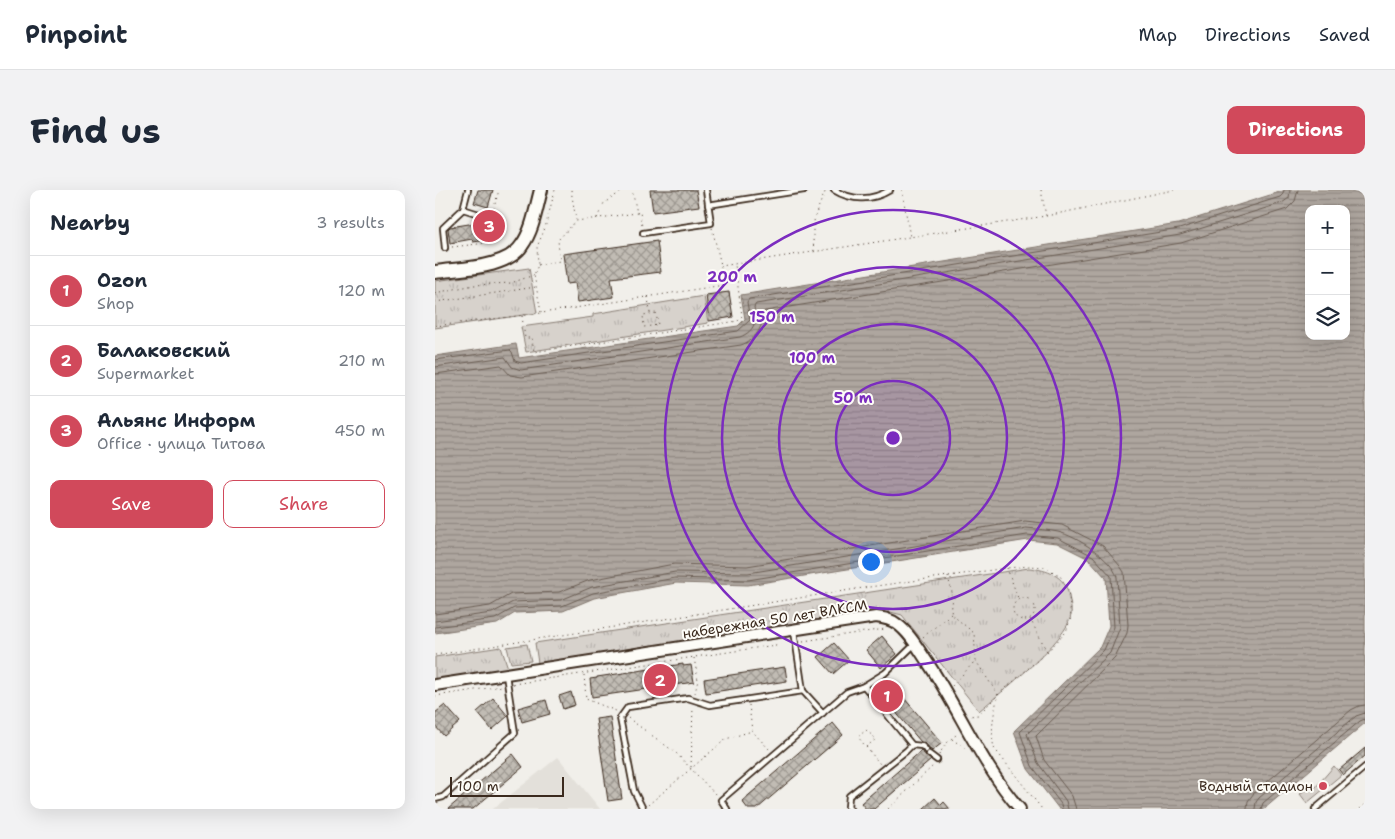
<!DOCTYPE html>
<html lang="en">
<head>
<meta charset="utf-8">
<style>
	:root { --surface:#fff; --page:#f2f2f3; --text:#1f2937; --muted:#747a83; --line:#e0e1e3; --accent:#d1495b }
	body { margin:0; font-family:"Shantell Sans",sans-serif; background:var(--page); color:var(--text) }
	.controls { position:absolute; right:15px; top:15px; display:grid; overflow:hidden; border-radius:10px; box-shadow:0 5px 20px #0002 }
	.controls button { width:45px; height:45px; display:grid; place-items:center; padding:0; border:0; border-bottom:1px solid var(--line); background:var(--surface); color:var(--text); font:25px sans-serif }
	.scale { position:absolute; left:15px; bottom:12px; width:114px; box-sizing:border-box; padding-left:5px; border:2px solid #3b2a1e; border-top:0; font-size:14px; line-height:18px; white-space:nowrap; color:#3b2a1e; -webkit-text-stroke:4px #fdfcf7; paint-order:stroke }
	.you { position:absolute; left:435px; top:371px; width:18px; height:18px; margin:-12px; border:4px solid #fff; border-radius:50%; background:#1a73e8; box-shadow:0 0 0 8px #1a73e833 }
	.badge { display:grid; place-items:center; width:32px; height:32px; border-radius:50%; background:var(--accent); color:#fff; font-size:16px; font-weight:700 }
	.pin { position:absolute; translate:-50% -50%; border:2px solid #fff; box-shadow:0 1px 5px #0006 }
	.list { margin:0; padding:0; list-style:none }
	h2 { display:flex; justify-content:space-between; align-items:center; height:65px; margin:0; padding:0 20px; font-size:21px }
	h2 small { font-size:16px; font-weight:400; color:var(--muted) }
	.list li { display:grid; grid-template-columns:32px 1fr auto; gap:15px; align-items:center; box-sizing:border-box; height:70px; padding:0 20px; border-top:1px solid var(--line) }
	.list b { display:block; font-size:19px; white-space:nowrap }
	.list p { margin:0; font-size:16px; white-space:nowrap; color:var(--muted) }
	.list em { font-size:16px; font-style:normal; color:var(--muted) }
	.actions { display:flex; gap:10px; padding:15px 20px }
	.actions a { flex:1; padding:11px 0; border:1px solid var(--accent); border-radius:10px; text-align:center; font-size:18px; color:var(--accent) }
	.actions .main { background:var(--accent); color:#fff }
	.icon { flex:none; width:28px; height:28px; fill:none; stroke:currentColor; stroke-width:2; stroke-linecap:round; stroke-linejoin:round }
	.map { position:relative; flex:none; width:930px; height:619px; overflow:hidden; border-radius:10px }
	header { display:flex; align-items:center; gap:30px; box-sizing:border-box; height:70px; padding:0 25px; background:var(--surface); border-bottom:1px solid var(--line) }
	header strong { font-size:24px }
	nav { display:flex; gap:28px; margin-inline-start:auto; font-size:18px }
	.intro { display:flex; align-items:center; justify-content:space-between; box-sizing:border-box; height:120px; padding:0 30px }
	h1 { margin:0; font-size:35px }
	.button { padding:12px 22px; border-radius:10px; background:var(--accent); color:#fff; font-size:18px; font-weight:700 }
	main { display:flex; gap:30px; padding:0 30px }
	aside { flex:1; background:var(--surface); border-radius:10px; box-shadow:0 5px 20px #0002 }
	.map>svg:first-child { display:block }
	.built { fill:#e3e0da }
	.grass { fill:url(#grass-tufts); stroke:#897e75 }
	.pitch { fill:#d7d2cc; stroke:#897e75 }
	.water { fill:url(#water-rules); stroke:#80746b; fill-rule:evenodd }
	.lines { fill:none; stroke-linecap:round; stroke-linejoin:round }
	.shore { stroke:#695c52; stroke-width:1 }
	.building { fill:url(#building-cross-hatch); stroke:#3b2a1e }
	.service-casing { stroke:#3b2a1e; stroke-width:8 }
	.tertiary-casing { stroke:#3b2a1e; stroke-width:14 }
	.secondary-casing { stroke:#3b2a1e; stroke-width:16 }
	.path { stroke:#3b2a1e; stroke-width:1; stroke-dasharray:1 4; stroke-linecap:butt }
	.service { stroke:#fdfcf7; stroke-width:4.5 }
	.tertiary { stroke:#fdfcf7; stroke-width:10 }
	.secondary { stroke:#fdfcf7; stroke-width:12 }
	.ring { fill:none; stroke:#7b2cbf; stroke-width:2.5 }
	.poi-dot { fill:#d1495b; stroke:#fdfcf7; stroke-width:2 }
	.labels { text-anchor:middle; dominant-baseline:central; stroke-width:4; stroke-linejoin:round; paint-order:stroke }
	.street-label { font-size:14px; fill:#3b2a1e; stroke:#fdfcf7 }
	.poi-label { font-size:14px; fill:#3b2a1e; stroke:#fdfcf7; text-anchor:end }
	.centre { fill:#7b2cbf; stroke:#fdfcf7; stroke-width:2.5 }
	.ring-label { font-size:15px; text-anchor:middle; font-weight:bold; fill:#7b2cbf; stroke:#fdfcf7; stroke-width:4; stroke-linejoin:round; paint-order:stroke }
</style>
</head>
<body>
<header>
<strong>Pinpoint</strong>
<nav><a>Map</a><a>Directions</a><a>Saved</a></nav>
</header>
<div class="intro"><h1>Find us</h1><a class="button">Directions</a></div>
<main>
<aside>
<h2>Nearby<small>3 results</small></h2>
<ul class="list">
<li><span class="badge">1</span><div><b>Ozon</b><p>Shop</p></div><em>120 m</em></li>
<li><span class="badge">2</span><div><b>Балаковский</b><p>Supermarket</p></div><em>210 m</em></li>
<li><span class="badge">3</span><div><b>Альянс Информ</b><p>Office · улица Титова</p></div><em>450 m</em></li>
</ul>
<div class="actions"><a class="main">Save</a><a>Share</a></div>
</aside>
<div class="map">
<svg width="930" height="619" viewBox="0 0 930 619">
	<defs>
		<pattern id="grass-tufts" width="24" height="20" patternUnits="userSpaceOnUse" patternTransform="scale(1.25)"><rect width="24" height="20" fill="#d7d2cc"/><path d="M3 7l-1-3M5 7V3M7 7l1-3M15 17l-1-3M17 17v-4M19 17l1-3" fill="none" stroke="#b9b4af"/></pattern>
		<pattern id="water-rules" width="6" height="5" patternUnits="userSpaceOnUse" patternTransform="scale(1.25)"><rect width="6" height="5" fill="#aea69f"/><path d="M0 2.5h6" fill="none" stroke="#8f8781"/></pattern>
		<pattern id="building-cross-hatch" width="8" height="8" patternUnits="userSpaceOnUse" patternTransform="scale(1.25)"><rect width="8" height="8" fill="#c1bcb4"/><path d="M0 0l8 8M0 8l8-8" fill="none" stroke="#9e9992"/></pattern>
	</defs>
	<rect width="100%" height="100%" fill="#f1efea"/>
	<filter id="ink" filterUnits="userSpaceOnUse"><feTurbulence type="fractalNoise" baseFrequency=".02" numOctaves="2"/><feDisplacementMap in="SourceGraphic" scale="10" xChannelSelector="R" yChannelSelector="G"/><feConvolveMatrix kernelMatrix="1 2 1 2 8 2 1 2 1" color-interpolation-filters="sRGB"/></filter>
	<g filter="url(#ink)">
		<path class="built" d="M123,567l42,52h-107z"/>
		<g class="grass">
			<path d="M94,78l8,45 -102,15v-47z"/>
			<path d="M269,106l4,27 -182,29 -5,-25 72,-10v-3z"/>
			<path d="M594,378c18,2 36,7 40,28 1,6 3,13 2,19 -3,25 -71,78 -92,96l-77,-96 -19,-5 -345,53 -3,-20z"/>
			<path d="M92,454l4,17 -20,2 -4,-16z"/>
			<path d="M66,457l7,21 -73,12v-23z"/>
		</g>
		<path class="pitch" d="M899,576l7,9 -34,28 -7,-9 12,-10 3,4z"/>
		<path class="water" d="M851,0h79v533l-101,86h-205l-31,-40 -14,-38 86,-84 9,-21 -3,-48 -17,-19 -32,-16 -29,-3 -280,45 -72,-2 -82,15 -31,13 -48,2 -18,11 -62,9v-277l81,-12 3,14 219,-32 7,-7 -4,-24 437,-71zM874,19h37v127h-37z"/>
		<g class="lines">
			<g class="shore">
				<path d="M0,170l75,-10 2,2 3,9 6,2 217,-32 12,-11 -3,-18 2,-3 430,-70 101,-32 3,-3 1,-4"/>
				<path d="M0,177l70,-10 7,10 9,3 219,-33c15,-6 17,-16 14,-30l2,-3 424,-69 102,-32 7,-5 1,-8"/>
				<path d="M0,184l66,-9 9,10 12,2 219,-32c14,-5 23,-18 22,-33l2,-1 416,-68 106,-34 8,-8 3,-11"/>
				<path d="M0,424l55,-8 21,-12 48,-2 31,-12 84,-16 73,2 278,-45 37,4 41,21 17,20 4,6 4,53 -1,8 -12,25 -79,78 8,24 28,36 4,13"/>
				<path d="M0,431l57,-8 21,-11 48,-2 31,-13 83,-15 73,1 278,-45c11,1 22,2 32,4 18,4 54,27 59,45l3,50 -10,26 -83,81 11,29 28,38 2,8"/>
				<path d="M0,437l60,-8 19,-11 48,-2 31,-13 82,-15 73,2 279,-45 31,3 35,18 18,20 3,51 -10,23 -84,82 12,34 29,38 1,5"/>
				<path d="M812,619l1,-8 6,-8 97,-83 8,-4 6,-1"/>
				<path d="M820,619l1,-7 3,-4 97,-82 9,-3"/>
				<path d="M826,619l2,-6 97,-82 5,-2"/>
			</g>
		</g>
		<g class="building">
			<path d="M43,0h15l-5,17 -14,-4z"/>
			<path d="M215,0h46l3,16 -46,6z"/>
			<path d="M53,31l4,4 -5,15 -14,2 -1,-3 -22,4 -2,-14 2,-2z"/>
			<path d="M222,51l4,31 -50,6 3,19 -36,5 -3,-19 -8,1 -4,-30z"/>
			<path d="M294,102l4,25 -24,4 -3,-26z"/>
			<path d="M447,446l15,18 -16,14 -15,-18z"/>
			<path d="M399,453l15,17 -16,14 -15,-17z"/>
			<path d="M248,474v2l8,-1 3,17 -102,15 -2,-18 7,-1v-1z"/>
			<path d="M350,477l2,14 -81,12 -2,-14z"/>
			<path d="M453,489l54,64 -10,8 -7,-8 -4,-1 -45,-53z"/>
			<path d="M136,502l4,13 -12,4 -4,-13z"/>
			<path d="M58,508l15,18 -16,14 -15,-18z"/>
			<path d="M111,510l4,14 -28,8 -4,-14z"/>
			<path d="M10,515l15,17 -16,14 -9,-10v-13z"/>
			<path d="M175,527l12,82 -14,2 -12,-82z"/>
			<path d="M398,533l10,12 -86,74h-9l-6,-8z"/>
			<path d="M930,558v8l-22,19 -4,-5z"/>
			<path d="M486,561l10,9 -57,49h-8l-5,-6z"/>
			<path d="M78,564l10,13 -50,42h-25z"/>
			<path d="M500,608l6,7 3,-3 6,7h-27z"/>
		</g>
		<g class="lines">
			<g class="service-casing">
				<g id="service">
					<path d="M399,0c18,11 38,11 56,0"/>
					<path d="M273,15l96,-15"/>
					<path d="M28,19l19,6"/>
					<path d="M208,43l68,-10 -5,-33"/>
					<path d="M10,58l-2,-20 20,-19 5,-19"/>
					<path d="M368,501l20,22"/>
					<path d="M477,555l10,1 4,4"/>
					<path d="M494,564l8,6"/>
					<path d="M0,609l8,-2 72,-64 -9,-58"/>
					<path d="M208,619l-9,-18 -14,-73 8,-11 60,-9 22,7 93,-14 -9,-60"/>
					<path d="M292,619l-6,-9 126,-108 17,-6"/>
					<path d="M415,619l-2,-2 1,-11 57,-45 6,-6 -48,-59 21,-13 30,-29"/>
					<path d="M880,619l50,-42"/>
				</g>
			</g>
			<g class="tertiary-casing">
				<path id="tertiary" d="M0,495l441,-68c8,1 15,2 21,7 13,9 22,26 31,39 32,48 54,103 92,146"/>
			</g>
			<g class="secondary-casing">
				<path id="secondary" d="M0,82c25,-4 72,-3 87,-27 11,-15 14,-37 19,-55"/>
			</g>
			<g class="path">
				<path d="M136,0l5,30"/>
				<path d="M467,0l8,47"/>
				<path d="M606,0l5,26"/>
				<path d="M202,23l3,-1 2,15"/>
				<path d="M162,28l7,-15 20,-13"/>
				<path d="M277,38l9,37"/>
				<path d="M17,57l43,-5 6,-18 -8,-13 6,-21"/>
				<path d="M379,61c-3,-29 0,-34 12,-61"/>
				<path d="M103,75l22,-4 -2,-21 18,-19 61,-8 -5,-23"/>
				<path d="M0,103l39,-8 37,-2 23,-8"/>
				<path d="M213,107l2,16"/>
				<path d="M0,112l101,-15"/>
				<path d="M106,122l-7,-37 4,-10 -1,-18 8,-19 10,-38"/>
				<path d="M221,123l2,12 -14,2 -1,-12z"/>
				<path d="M87,126l3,22h7l2,14 204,-31 4,-5 -7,-51"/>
				<path d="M0,136l107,-13 182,-28 -3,-19 325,-50 128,-26"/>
				<path d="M572,378l11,30"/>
				<path d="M513,387l5,19 -2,18 23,19 2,28 22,34c-4,18 -8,35 -4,53l48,61"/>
				<circle cx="589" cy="419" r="11"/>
				<path d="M595,429l17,32"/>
				<path d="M488,447l28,-23"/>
				<path d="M368,451l82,-12"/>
				<path d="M0,465l441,-69 131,-18 22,-2 16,1 15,9 8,12 3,29 -5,15 -19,20 -49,43 -20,20 -9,1"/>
				<path d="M259,468l4,22 -3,13"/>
				<path d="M149,485l2,24 30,12"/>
				<path d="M78,494l276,-41"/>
				<path d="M517,496l23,-25"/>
				<path d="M0,506l67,-10"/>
				<path d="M314,515l3,26 17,18"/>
				<path d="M193,528l48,35 41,43"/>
				<path d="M517,549l15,11"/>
				<path d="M431,557l10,-8 -10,-9 -8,7 22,27"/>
				<path d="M504,565c4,-8 11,-17 19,-21"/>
				<path d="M256,577l2,-60"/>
				<path d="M213,615l78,-66 26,-8"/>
				<path d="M453,619l46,-44"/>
				<path d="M925,619l5,-4"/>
			</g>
			<use href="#service" class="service"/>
			<use href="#tertiary" class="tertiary"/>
			<use href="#secondary" class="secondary"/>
		</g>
	</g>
	<circle cx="458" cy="248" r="57" fill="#7b2cbf" fill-opacity=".12"/>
	<g class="ring">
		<circle cx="458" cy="248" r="57"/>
		<circle cx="458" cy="248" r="114"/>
		<circle cx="458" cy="248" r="171"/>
		<circle cx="458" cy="248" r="228"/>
	</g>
	<circle class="poi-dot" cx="888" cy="596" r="5"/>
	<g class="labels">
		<g class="street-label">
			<text transform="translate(340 429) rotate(-9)">набережная 50 лет ВЛКСМ</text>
		</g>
		<g class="poi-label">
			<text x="878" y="596">Водный стадион</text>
		</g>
	</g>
	<circle cx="458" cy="248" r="8" class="centre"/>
	<g class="ring-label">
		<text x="297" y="92">200 m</text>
		<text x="337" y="132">150 m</text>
		<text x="377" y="173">100 m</text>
		<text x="418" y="213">50 m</text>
	</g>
</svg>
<div class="controls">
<button>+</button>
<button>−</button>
<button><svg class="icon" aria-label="layers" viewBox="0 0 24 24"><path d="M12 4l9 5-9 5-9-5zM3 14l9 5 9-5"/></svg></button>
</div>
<div class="scale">100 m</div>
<div class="you"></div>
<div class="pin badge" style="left:452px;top:506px">1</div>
<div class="pin badge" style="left:225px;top:490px">2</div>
<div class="pin badge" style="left:54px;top:36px">3</div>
</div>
</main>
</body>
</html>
